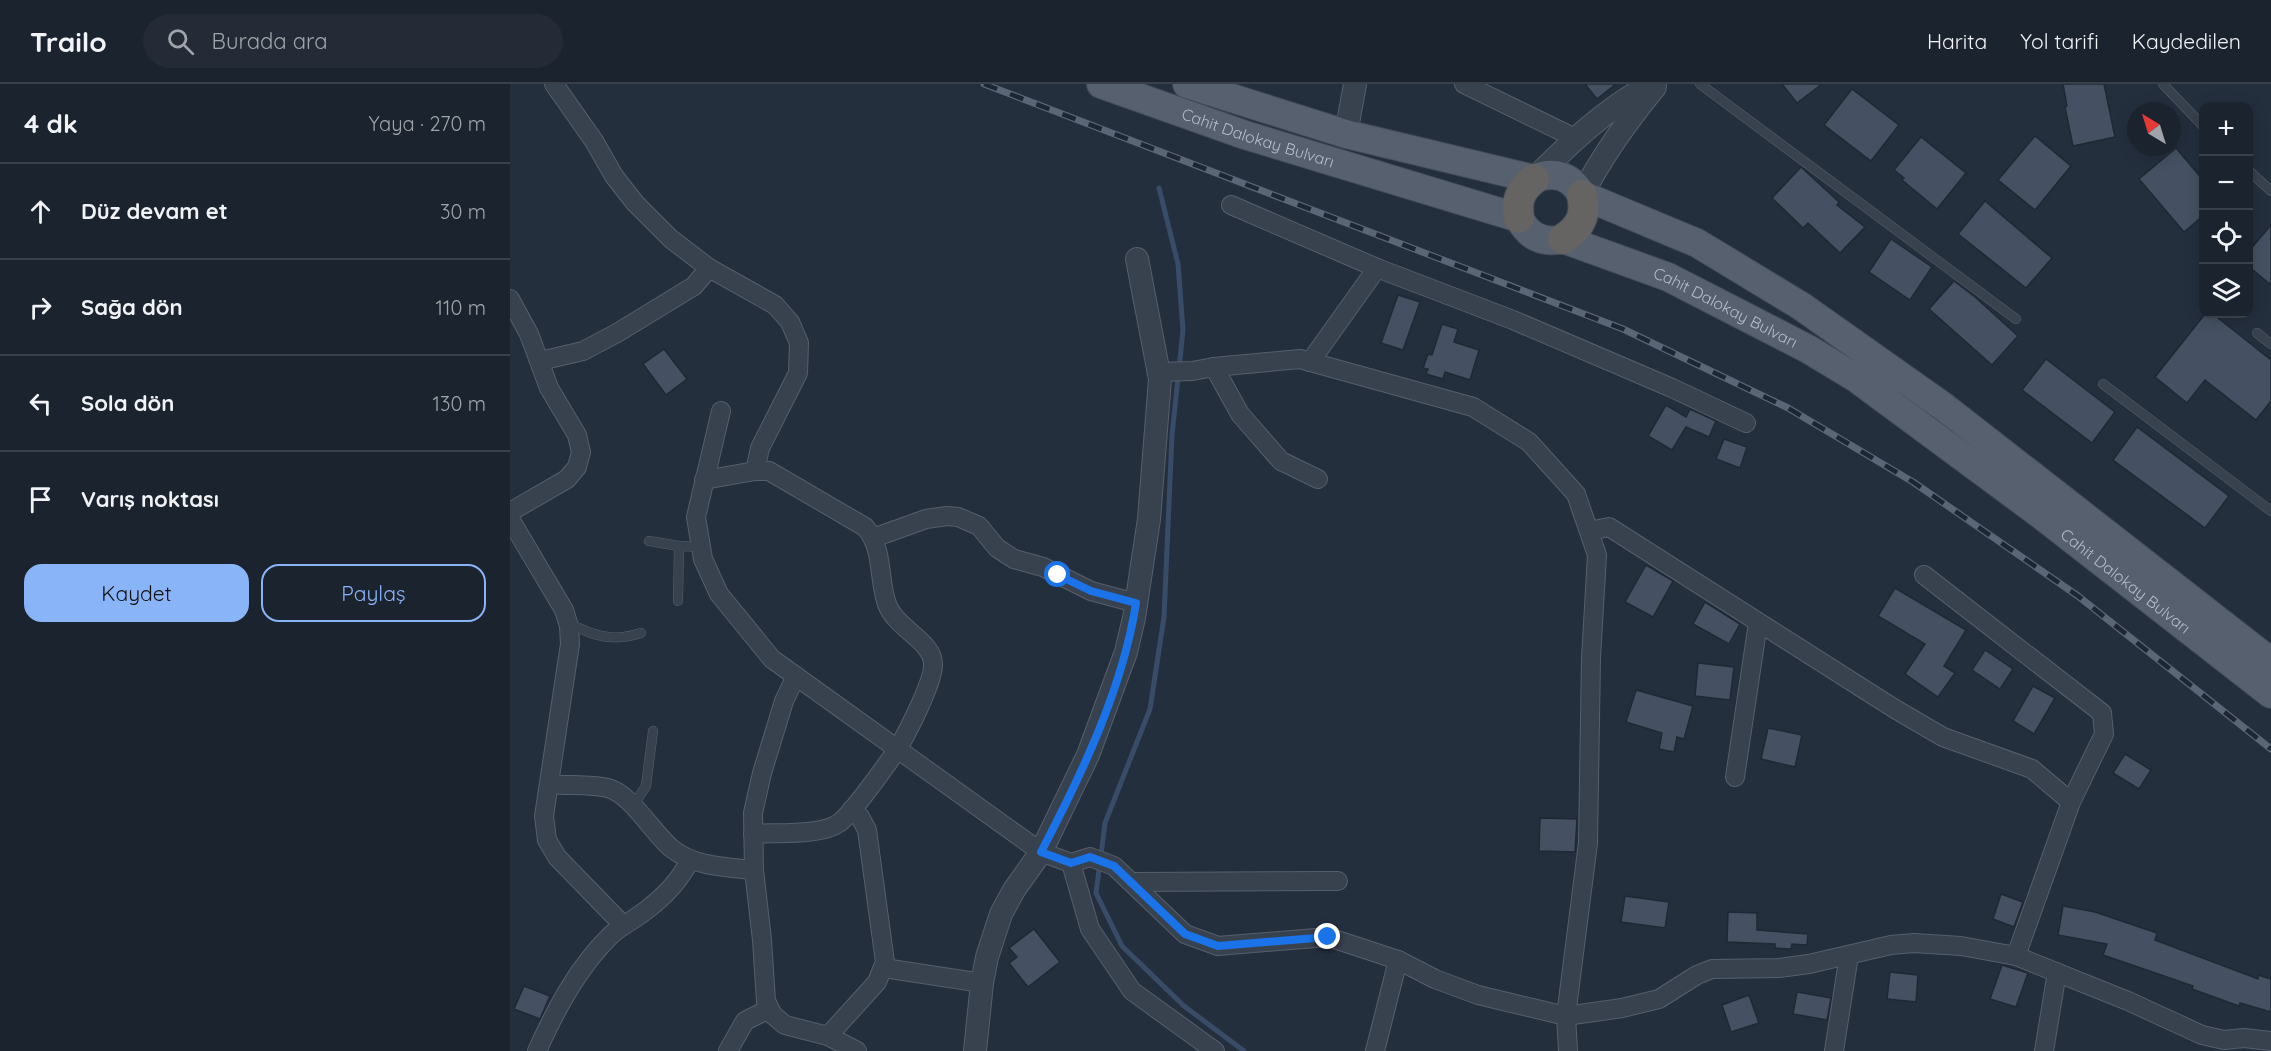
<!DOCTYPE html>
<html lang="tr">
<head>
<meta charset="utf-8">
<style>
	:root { --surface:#1b232e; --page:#242b36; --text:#f1f3f6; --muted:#a0a4aa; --line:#39404a; --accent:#8ab4f8 }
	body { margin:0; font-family:Quicksand,sans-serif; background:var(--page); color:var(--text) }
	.controls { position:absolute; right:18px; top:18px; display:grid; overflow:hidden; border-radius:12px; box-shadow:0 3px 15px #0003 }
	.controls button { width:54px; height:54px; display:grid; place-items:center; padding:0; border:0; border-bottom:2px solid var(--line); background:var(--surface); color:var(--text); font:30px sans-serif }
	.compass { position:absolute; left:1617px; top:18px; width:54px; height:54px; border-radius:50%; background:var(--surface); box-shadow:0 3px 15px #0003; rotate:322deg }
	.stop { position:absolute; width:18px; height:18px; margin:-14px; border:4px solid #1a73e8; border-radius:50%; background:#fff }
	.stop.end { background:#1a73e8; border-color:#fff; box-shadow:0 2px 6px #0008 }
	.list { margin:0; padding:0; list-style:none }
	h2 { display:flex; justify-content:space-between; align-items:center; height:78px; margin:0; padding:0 24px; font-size:26px }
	h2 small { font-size:20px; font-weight:400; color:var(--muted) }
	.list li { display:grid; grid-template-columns:39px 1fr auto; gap:18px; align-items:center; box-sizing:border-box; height:96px; padding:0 24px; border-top:2px solid var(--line) }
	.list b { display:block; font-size:22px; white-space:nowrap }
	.list em { font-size:20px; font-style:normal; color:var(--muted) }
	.actions { display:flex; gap:12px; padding:18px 24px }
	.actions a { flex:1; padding:14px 0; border:2px solid var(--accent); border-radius:18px; text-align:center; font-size:21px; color:var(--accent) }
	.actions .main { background:var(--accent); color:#111 }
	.icon { flex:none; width:33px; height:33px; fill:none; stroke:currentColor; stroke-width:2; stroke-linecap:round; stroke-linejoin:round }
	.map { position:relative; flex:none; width:1761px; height:967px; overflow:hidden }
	header { display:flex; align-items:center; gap:36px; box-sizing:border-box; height:84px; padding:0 30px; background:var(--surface); border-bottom:2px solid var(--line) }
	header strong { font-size:28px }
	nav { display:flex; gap:33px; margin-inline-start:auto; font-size:21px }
	.search { width:420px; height:54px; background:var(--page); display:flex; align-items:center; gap:15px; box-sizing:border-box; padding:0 21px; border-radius:33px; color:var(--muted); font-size:22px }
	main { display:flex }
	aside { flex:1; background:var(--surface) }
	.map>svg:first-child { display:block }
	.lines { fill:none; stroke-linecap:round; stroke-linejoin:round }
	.stream { stroke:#394c67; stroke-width:5 }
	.building { fill:#455162; stroke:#1f2835; stroke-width:1.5 }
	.service-casing { stroke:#565f6c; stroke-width:10 }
	.minor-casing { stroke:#565f6c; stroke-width:20 }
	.tertiary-casing { stroke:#565f6c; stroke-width:24 }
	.primary-casing { stroke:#414a57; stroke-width:30 }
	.trunk-casing { stroke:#434c59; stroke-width:32 }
	.service { stroke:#38414e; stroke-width:9 }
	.minor { stroke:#38414e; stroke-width:18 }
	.tertiary { stroke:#38414e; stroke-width:22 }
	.primary { stroke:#56606e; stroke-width:28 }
	.trunk { stroke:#656462; stroke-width:30 }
	.rail-casing { stroke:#5a6575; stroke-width:7 }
	.rail { stroke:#1d2633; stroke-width:4.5; stroke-dasharray:14; stroke-linecap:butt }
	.route { stroke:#1a73e8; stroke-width:8 }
	.labels { text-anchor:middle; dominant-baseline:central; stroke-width:6; stroke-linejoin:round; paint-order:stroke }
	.street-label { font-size:16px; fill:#b4bcc9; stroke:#1d2633 }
</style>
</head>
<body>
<header>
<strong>Trailo</strong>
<div class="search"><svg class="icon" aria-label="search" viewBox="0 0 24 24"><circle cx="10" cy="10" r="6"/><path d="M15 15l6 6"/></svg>Burada ara</div>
<nav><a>Harita</a><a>Yol tarifi</a><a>Kaydedilen</a></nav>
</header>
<main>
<aside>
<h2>4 dk<small>Yaya · 270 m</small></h2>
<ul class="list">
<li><svg class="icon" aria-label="ahead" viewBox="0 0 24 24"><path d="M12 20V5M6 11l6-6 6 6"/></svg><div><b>Düz devam et</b></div><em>30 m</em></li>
<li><svg class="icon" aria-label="right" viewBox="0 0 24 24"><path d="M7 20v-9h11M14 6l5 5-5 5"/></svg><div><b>Sağa dön</b></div><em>110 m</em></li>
<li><svg class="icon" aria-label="left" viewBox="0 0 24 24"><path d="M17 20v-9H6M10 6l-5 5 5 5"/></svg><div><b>Sola dön</b></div><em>130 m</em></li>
<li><svg class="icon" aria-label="arrive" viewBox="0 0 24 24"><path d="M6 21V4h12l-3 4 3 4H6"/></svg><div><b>Varış noktası</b></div></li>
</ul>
<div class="actions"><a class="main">Kaydet</a><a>Paylaş</a></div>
</aside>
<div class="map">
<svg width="1761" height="967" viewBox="0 0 1761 967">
	<rect width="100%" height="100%" fill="#242f3e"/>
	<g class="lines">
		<path class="stream" d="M649,104l19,76 5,66 -11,105 -8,182 -14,92 -45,114 -9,70 26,53 62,60 60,45"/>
	</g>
	<g class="building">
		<path d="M1075,0h31l-19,15z"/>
		<path d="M1272,0h40l-25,19z"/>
		<path d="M1553,0h41l11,53 -42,9 -8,-39 2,-1z"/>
		<path d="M1342,5l47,36 -28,36 -47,-36z"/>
		<path d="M1525,52l36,30 -36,44 -37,-30z"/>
		<path d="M1411,53l45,36 -29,36 -35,-29 2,-2 -10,-8z"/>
		<path d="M1666,64l28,33v34l-20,17 -45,-53z"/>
		<path d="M1291,83l38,35 -2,3 28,22 -25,26 -32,-30 -5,5 -31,-30z"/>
		<path d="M1475,117l67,57 -26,30 -68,-54z"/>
		<path d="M1761,141v60l-23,-19v-14z"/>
		<path d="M1381,155l41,28 -22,33 -41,-28z"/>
		<path d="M1444,197l21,16 43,39 -26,29 -63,-56z"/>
		<path d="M888,211l22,7 -17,48 -22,-7z"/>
		<path d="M1695,230h8l58,46v41l-15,19 -51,-40 -18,23 -32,-26z"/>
		<path d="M932,240l16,5 -4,13 25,8 -9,30 -25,-8 -2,7 -17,-5 2,-5 -5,-1 5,-14 4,1z"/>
		<path d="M154,265l23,30 -21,16 -23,-31z"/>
		<path d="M1536,275l69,53 -23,31 -70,-53z"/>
		<path d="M1156,321l20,12 4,-8 26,12 -7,16 -23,-10 -14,23 -24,-14z"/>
		<path d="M1627,343l92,69 -24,32 -92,-68z"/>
		<path d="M1214,355l23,8 -7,21 -24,-9z"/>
		<path d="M1136,481l27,16 -20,36 -28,-15z"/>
		<path d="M1385,504l71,42 -22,36 11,7 -17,24 -33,-23 20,-30 -47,-28z"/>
		<path d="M1195,518l35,22 -11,20 -36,-20z"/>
		<path d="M1475,566l28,19 -13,20 -28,-19z"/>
		<path d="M1188,579l36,4 -4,33 -35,-4z"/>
		<path d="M1523,602l22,12 -21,36 -21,-13z"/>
		<path d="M1126,606l57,16 -9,33 -7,-2 -3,15 -15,-3 3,-16 -36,-11z"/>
		<path d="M1258,644l34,7 -7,32 -34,-8z"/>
		<path d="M1615,670l26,16 -12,19 -26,-16z"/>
		<path d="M1030,734l37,1 -2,33 -36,-1z"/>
		<path d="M1491,810l22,8 -9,25 -21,-8z"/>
		<path d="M1115,812l44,6 -4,26 -44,-6z"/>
		<path d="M1553,822l32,6 62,21 -2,7 103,39v-4l13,4v33l-31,-9 -1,3 -47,-17 1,-3 -90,-31 4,-11 -49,-9z"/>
		<path d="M1218,828l29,1v17l51,4 -1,11 -15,-1 -1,5 -16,-1v-4l-48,-2z"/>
		<path d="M524,845l26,33 -32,25 -19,-24 8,-6 -8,-9z"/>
		<path d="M1492,881l26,8 -12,34 -26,-8z"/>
		<path d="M1380,888l28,3 -2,27 -29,-3z"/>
		<path d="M14,902l26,10 -10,23 -26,-10z"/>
		<path d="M1287,908l34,6 -4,22 -34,-6z"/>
		<path d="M1239,911l10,28 -28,9 -9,-27z"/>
	</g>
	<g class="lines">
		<g class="service-casing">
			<g id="service">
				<path d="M1190,0l316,235"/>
				<path d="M1653,0l41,43"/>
				<path d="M1738,86l23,21"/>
				<path d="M1747,249l14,11"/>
				<path d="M1593,300l168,127"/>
				<path d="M139,457l30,5 22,1"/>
				<path d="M168,517l1,-55"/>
				<path d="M59,542c8,0 12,3 19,6 19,7 34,7 53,1"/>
				<path d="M123,722l13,-20 7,-55"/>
			</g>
		</g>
		<g class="minor-casing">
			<g id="minor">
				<path d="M44,0l40,57 20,35 21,27 36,36 38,29 66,37 15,17 9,21 -1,30 -38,75 -5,23"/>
				<path d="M954,0l111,54"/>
				<path d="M721,121l146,63 136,52 159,68 74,35"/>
				<path d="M0,215l19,35 20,54 28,47 4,17 -4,15 -10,12 -57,33"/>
				<path d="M30,277l43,-10 34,-18 77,-47 15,-18"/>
				<path d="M800,278l67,-94"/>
				<path d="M704,283l26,47 41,47 37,18"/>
				<path d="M649,288l33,-1 22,-4 86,-8 173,48 56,35 47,52 21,61 -6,103 -3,185 -22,173 2,35"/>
				<path d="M211,327l-25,106 7,42 16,35 53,65 269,193 30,11 19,-6 24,9 71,68 33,12 110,-9 70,23 37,19 43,16 88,21 56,-8 37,-9 38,-24 15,-6 67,-1 30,-4 82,-19 23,-2 47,3 55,10 112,45 74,34 22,5 20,-2 27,3"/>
				<path d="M194,396l51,-9h14l96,56c19,21 13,52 22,77 9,25 46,37 46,60 1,17 -26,69 -35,84 -10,15 -47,67 -59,75 -18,13 -64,9 -86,11"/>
				<path d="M0,435l54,91 5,16 1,18 -26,172 3,24 10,17 66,68"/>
				<path d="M1079,447l20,-4 286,182 48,28 89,32 39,33"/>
				<path d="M363,454l53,-19 21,-3 11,1 21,9 18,22 17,11 29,8 48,24 45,12"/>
				<path d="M1414,491l178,138 2,21 -33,68 -55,154"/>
				<path d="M286,592l-12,25 -22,72 -9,40 1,57 8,70 4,61 7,14 12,10 43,11 29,15"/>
				<path d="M1225,693l23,-154"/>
				<path d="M39,700c19,2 41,0 59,4 23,6 45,45 63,60 24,19 53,19 83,22"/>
				<path d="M561,779l19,66 42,62 83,60"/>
				<path d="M622,798l206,-1"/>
				<path d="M374,884l98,15"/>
				<path d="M318,952l49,-54 8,-20 -18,-132 -7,-13 -8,-8"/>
				<path d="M27,967c19,-42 41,-84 74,-116 11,-10 23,-15 34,-24 19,-14 35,-31 45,-51"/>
				<path d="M218,967l17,-30 24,-12"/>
				<path d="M865,967l23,-91"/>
				<path d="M1324,967l15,-96"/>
				<path d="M1534,967l13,-79"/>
			</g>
		</g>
		<g class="tertiary-casing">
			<g id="tertiary">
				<path d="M836,50l9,-50"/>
				<path d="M1024,95c36,-36 72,-71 118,-95"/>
				<path d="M1072,111c20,-39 45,-74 73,-108"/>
				<path d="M465,967l7,-68 5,-26 14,-43 13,-24 27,-38 47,-97 38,-103 8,-34 15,-99 11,-140 -23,-120"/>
			</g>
		</g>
		<g class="primary-casing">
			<g id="primary">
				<path id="s1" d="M591,0l144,51 274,83c9,18 24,26 44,21l105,38 140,72 48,29 184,136 231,180"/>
				<path d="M677,0l159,50 188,45c20,-9 37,-3 48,16l115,48 104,63 143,101 327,255"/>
			</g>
		</g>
		<g class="trunk-casing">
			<g id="trunk">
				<path d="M1009,134c-3,-17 1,-28 15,-39"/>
				<path d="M1053,155c17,-11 24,-24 19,-44"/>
			</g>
		</g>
		<use href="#service" class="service"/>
		<use href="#minor" class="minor"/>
		<use href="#tertiary" class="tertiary"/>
		<use href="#primary" class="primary"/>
		<use href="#trunk" class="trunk"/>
		<g class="rail-casing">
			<path id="rail" d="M474,0l639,245 165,79 125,74 165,114 193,153"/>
		</g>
		<use href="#rail" class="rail"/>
	</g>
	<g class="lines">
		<path class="route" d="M548,491l33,16 45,12c-13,85 -55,173 -95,249l30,11 19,-6 24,9 71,68 33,12 110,-9"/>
	</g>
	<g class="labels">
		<g class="street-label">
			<text stroke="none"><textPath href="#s1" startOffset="166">Cahit Dalokay Bulvarı</textPath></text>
			<text stroke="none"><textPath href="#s1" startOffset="669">Cahit Dalokay Bulvarı</textPath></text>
			<text stroke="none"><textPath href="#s1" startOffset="1155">Cahit Dalokay Bulvarı</textPath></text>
		</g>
	</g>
</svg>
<div class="controls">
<button>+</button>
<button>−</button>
<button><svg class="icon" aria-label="locate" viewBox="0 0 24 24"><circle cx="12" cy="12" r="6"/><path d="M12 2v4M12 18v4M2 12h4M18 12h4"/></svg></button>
<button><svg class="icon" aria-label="layers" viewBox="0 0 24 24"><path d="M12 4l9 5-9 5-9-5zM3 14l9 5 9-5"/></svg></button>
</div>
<svg class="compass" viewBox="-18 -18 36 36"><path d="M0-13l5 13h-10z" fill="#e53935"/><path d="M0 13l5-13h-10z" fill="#a0a4aa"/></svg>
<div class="stop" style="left:548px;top:491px"></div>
<div class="stop end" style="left:818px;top:853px"></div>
</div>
</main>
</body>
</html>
